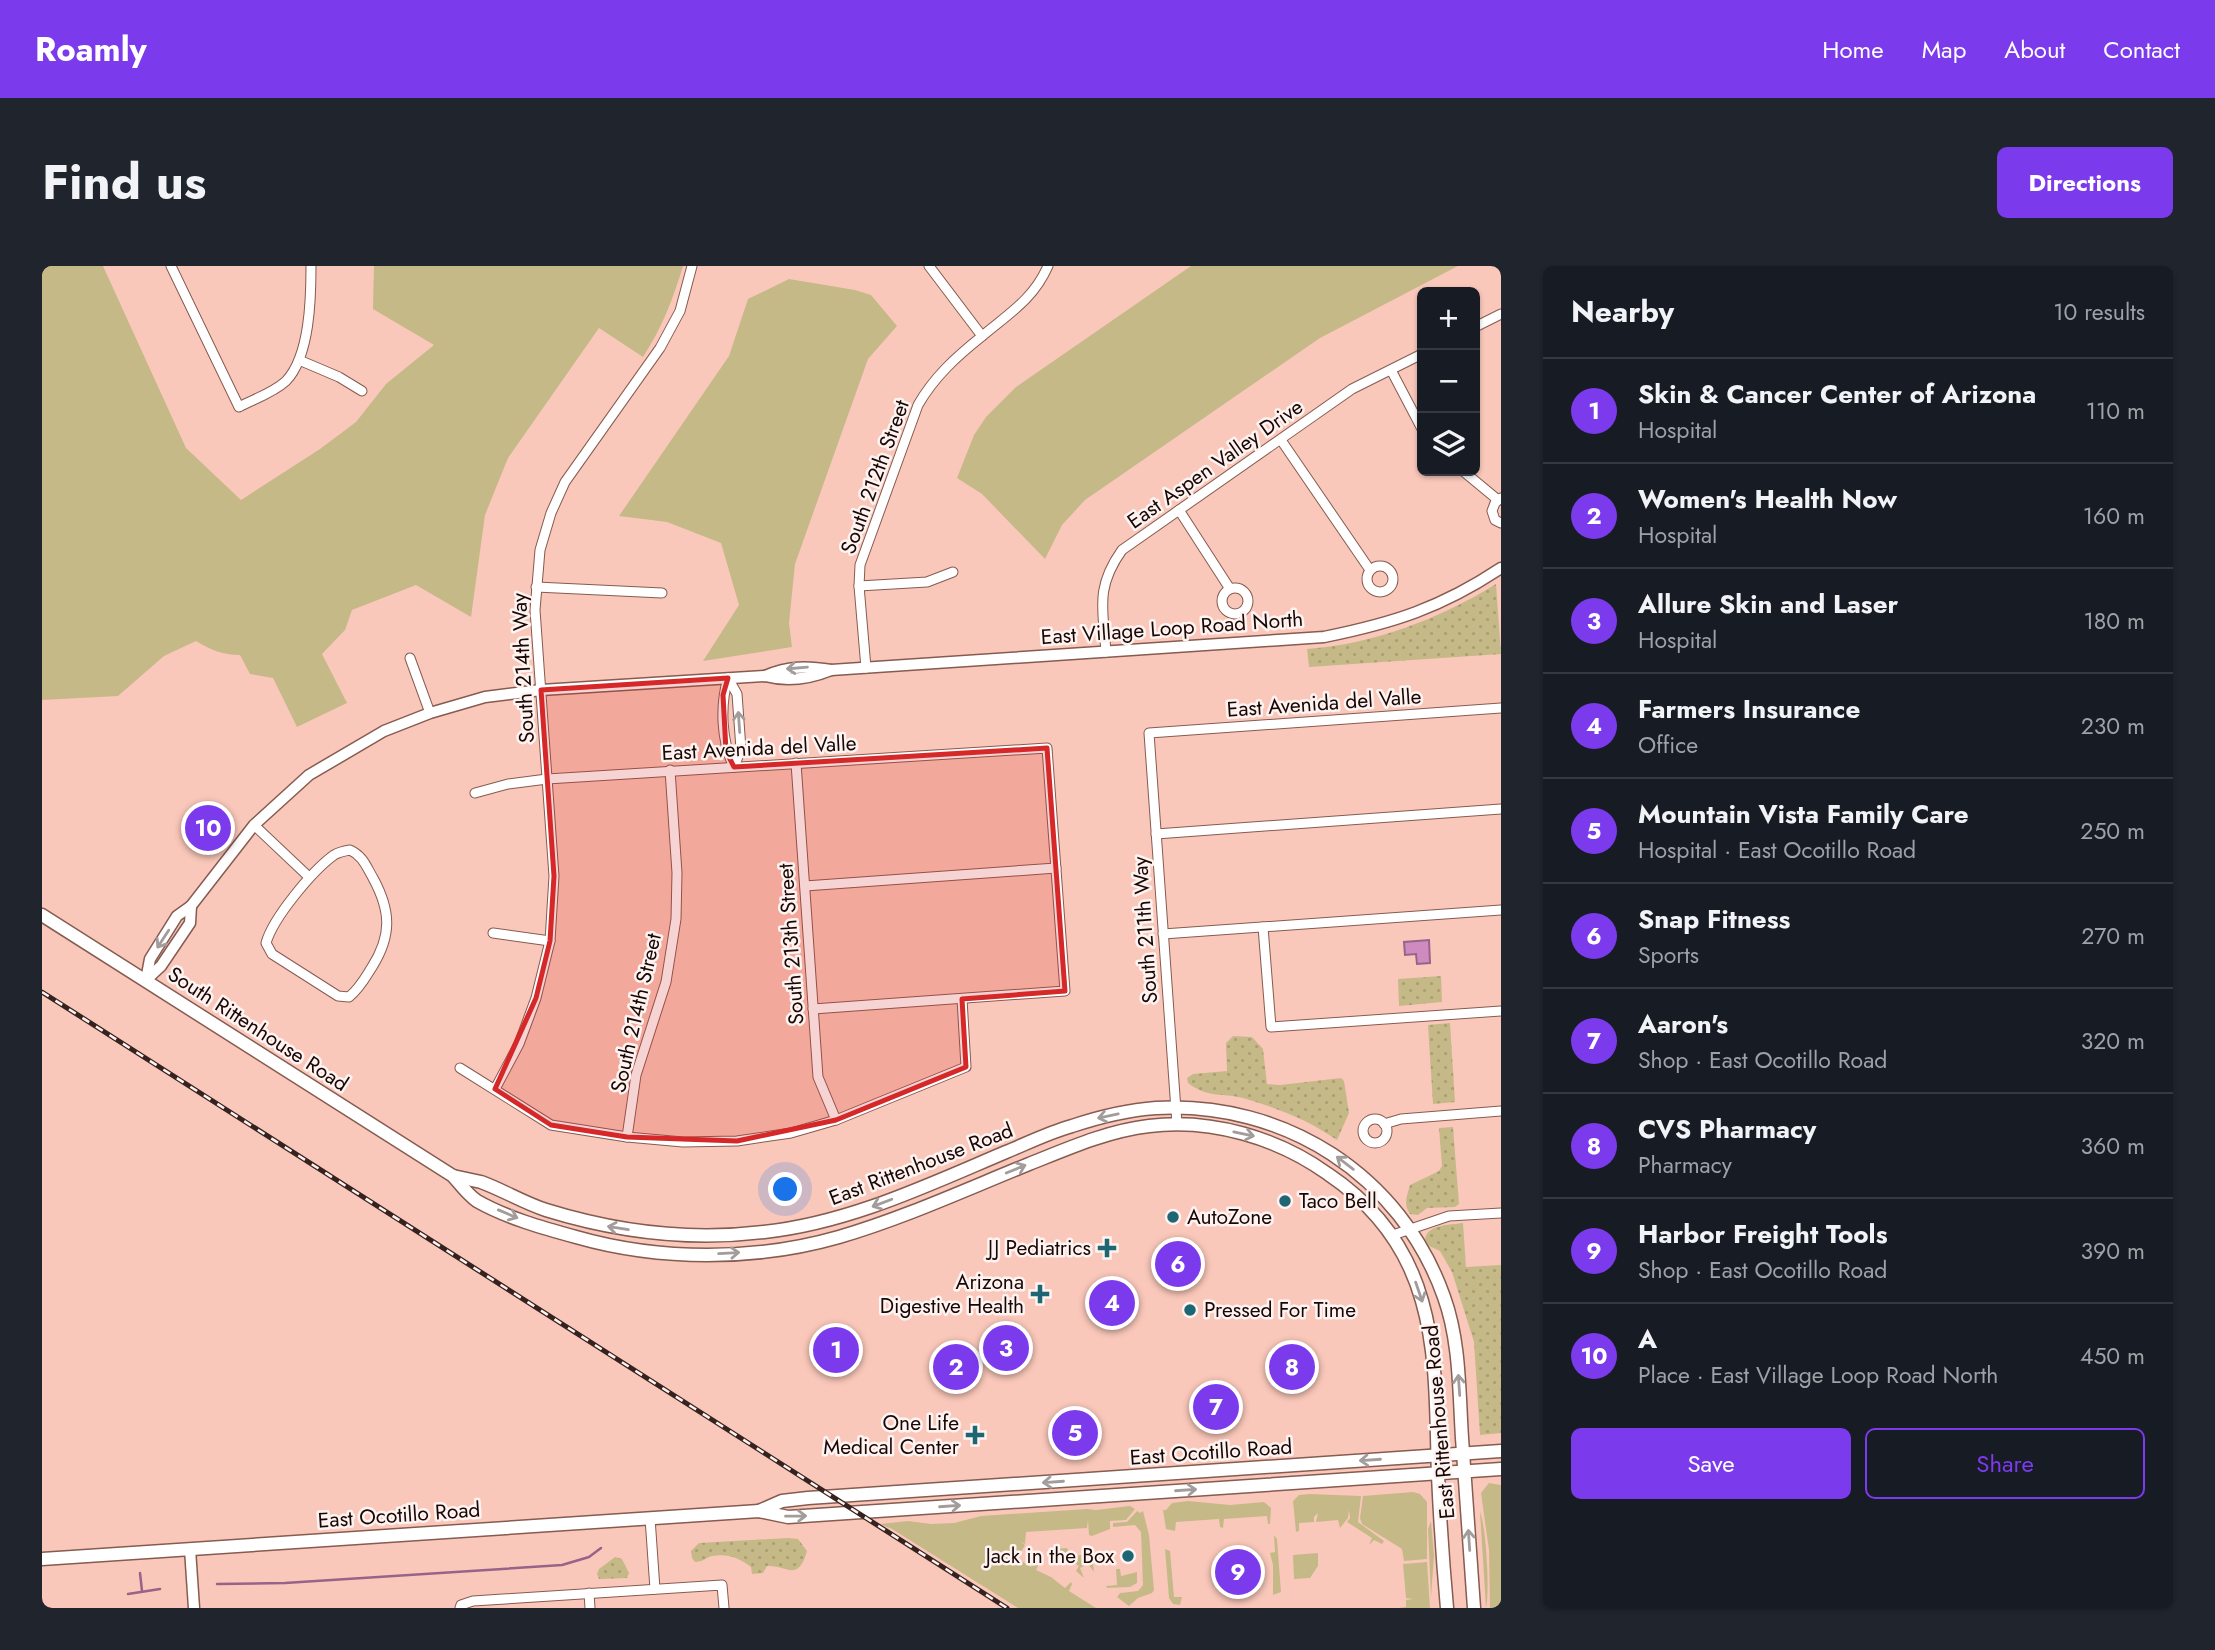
<!DOCTYPE html>
<html lang="en">
<head>
<meta charset="utf-8">
<style>
	:root { --surface:#171b24; --page:#20242c; --text:#f1f3f6; --muted:#9ea1a6; --line:#363941; --accent:#7c3aed }
	body { margin:0; font-family:Jost,sans-serif; background:var(--page); color:var(--text) }
	.controls { position:absolute; right:21px; top:21px; display:grid; overflow:hidden; border-radius:10px; box-shadow:0 2px 5px #0004 }
	.controls button { width:63px; height:63px; display:grid; place-items:center; padding:0; border:0; border-bottom:2px solid var(--line); background:var(--surface); color:var(--text); font:35px sans-serif }
	.you { position:absolute; left:744px; top:924px; width:24px; height:24px; margin:-18px; border:5px solid #fff; border-radius:50%; background:#1a73e8; box-shadow:0 0 0 10px #1a73e833 }
	.badge { display:grid; place-items:center; width:46px; height:46px; border-radius:50%; background:var(--accent); color:#fff; font-size:23px; font-weight:700 }
	.pin { position:absolute; translate:-50% -50%; border:4px solid #fff; box-shadow:0 2px 7px #0006 }
	.list { margin:0; padding:0; list-style:none }
	h2 { display:flex; justify-content:space-between; align-items:center; height:91px; margin:0; padding:0 28px; font-size:30px }
	h2 small { font-size:23px; font-weight:400; color:var(--muted) }
	.list li { display:grid; grid-template-columns:46px 1fr auto; gap:21px; align-items:center; box-sizing:border-box; height:105px; padding:0 28px; border-top:2px solid var(--line) }
	.list b { display:block; font-size:26px; white-space:nowrap }
	.list p { margin:0; font-size:23px; white-space:nowrap; color:var(--muted) }
	.list em { font-size:23px; font-style:normal; color:var(--muted) }
	.actions { display:flex; gap:14px; padding:21px 28px }
	.actions a { flex:1; padding:16px 0; border:2px solid var(--accent); border-radius:10px; text-align:center; font-size:24px; color:var(--accent) }
	.actions .main { background:var(--accent); color:#fff }
	.icon { flex:none; width:38px; height:38px; fill:none; stroke:currentColor; stroke-width:2; stroke-linecap:round; stroke-linejoin:round }
	.map { position:relative; flex:none; width:1459px; height:1342px; overflow:hidden; border-radius:10px }
	header { display:flex; align-items:center; gap:42px; box-sizing:border-box; height:98px; padding:0 35px; background:var(--accent); color:#fff }
	header strong { font-size:33px }
	nav { display:flex; gap:38px; margin-inline-start:auto; font-size:24px }
	.intro { display:flex; align-items:center; justify-content:space-between; box-sizing:border-box; height:168px; padding:0 42px }
	h1 { margin:0; font-size:49px }
	.button { padding:18px 32px; border-radius:10px; background:var(--accent); color:#fff; font-size:24px; font-weight:700 }
	main { display:flex; gap:42px; padding:0 42px }
	aside { flex:1; background:var(--surface); border-radius:10px; box-shadow:0 2px 5px #0004 }
	.map>svg:first-child { display:block }
	.green { fill:#c6b988 }
	.park { fill:url(#park-dots) }
	.water { fill:#cf8bc0; stroke:#986388; stroke-width:2 }
	.lines { fill:none; stroke-linecap:round; stroke-linejoin:round }
	.stream { stroke:#986388; stroke-width:2.5 }
	.minor-casing { stroke:#865b50; stroke-width:11 }
	.tertiary-casing { stroke:#865b50; stroke-width:13 }
	.secondary-casing { stroke:#865b50; stroke-width:15 }
	.minor { stroke:#fff; stroke-width:9 }
	.tertiary { stroke:#fff; stroke-width:10 }
	.secondary { stroke:#fff; stroke-width:12 }
	.rail-casing { stroke:#36221e; stroke-width:5 }
	.rail { stroke:#fef3f0; stroke-width:2.5; stroke-dasharray:8; stroke-linecap:butt }
	.oneway { stroke:#a29c9b }
	.marked { fill:#d62828; fill-opacity:0.2; stroke:#d62828; stroke-width:5; stroke-linejoin:round }
	.poi-dot { fill:#1f6675; stroke:#fef3f0; stroke-width:2.5 }
	.labels { text-anchor:middle; dominant-baseline:central; stroke-width:5; stroke-linejoin:round; paint-order:stroke }
	.street-label { font-size:21px; fill:#170705; stroke:#fef3f0 }
	.poi-label { font-size:21px; fill:#170705; stroke:#fef3f0; text-anchor:end }
</style>
</head>
<body>
<header>
<strong>Roamly</strong>
<nav><a>Home</a><a>Map</a><a>About</a><a>Contact</a></nav>
</header>
<div class="intro"><h1>Find us</h1><a class="button">Directions</a></div>
<main>
<div class="map">
<svg width="1459" height="1342" viewBox="0 0 1459 1342">
	<defs>
		<pattern id="park-dots" width="8" height="8" patternUnits="userSpaceOnUse" patternTransform="scale(1.75)"><rect width="8" height="8" fill="#c6b988"/><path d="M2 2h.1M6 6h.1" fill="none" stroke="#a99e74" stroke-width="1.8" stroke-linecap="round"/></pattern>
	</defs>
	<rect width="100%" height="100%" fill="#fac8ba"/>
	<g class="green">
		<path d="M0,0h61l83,182 55,52 79,-51 36,-27 30,-38 48,-39 -61,-36 1,-43h309c-10,33 -21,62 -40,91l-44,-29 -91,130 -23,57 -14,102 -55,-32 -64,25 -7,20 -23,24 25,49 -50,24 -24,-49 -23,-4 -10,-19c-17,0 -29,-5 -44,-14l-32,15 -46,40 -76,4z"/>
		<path d="M1149,0h267l-138,72 -235,162 -23,25 -17,34 -63,-65 -25,-16 17,-43 12,-18 30,-30z"/>
		<path d="M747,13l66,11 16,5 26,31 -29,33 -73,205 -6,59 3,24 -89,14 36,-56 -18,-62 -54,-21 -48,-6 110,-160 19,-57z"/>
		<path d="M1447,1217l12,2v123h-11l-1,-58 -8,-57z"/>
		<path d="M1371,1226l7,2 7,8v57l-23,2 -2,-12 -40,-25 -2,-6 3,-22z"/>
		<path d="M1268,1228l51,2 -3,26 26,19 -2,3 -8,-4 -5,5 3,-7 -25,-16 3,-4 -1,-8 -1,8 -8,10 -2,-8 -22,2 2,-9 -4,4v5l-15,1v8l-3,1 -3,-31 6,-6z"/>
		<path d="M1146,1235l42,4 34,-3 7,6 -1,16h-2l-1,-8 -43,3 -1,9 -3,-1 -1,-8 -43,3 -1,9 -9,-2 -3,-19h3l6,-7z"/>
		<path d="M1088,1240l5,3 -9,11 -16,1v8l-18,7 -3,-1 -1,-15 -1,8 -61,4 -1,12 -5,-3 5,4 -8,13 14,9 7,-6 1,2 -3,7 15,7 14,11 6,-6 1,2 -3,7 27,17h-78l-126,-79 -12,-5 28,-3 23,3 23,-1 27,-7 106,-7 9,1z"/>
		<path d="M1095,1245l3,2 3,-2 6,24 5,55 -2,3 -14,5 -9,8 -12,-9 3,-4 18,-2 5,-6 -2,-53 -6,-7 -22,2v-4l14,-1z"/>
		<path d="M1438,1246c6,14 10,80 6,96z"/>
		<path d="M1389,1255l3,34 -3,42 -3,-68z"/>
		<path d="M1232,1269l3,4 4,53 -8,3v-30l-3,-12 5,-1z"/>
		<path d="M1025,1282l3,8 12,-1 1,-8 8,1 1,4 -7,2v8l8,1 1,9 -6,-8 -8,4 4,10 -8,-7 3,-5 -21,-14 -5,5 -2,-1 2,-7z"/>
		<path d="M1123,1283l5,2 4,46h8l-2,8 -7,-1 -4,-6z"/>
		<path d="M1276,1287v13l-8,12 -16,1 -1,-24z"/>
		<path d="M1385,1296l3,46h-32l8,-1v-7l7,-1 -7,-1 -3,-34z"/>
		<path d="M1074,1303h4l1,7 16,-4v11l-7,4 -23,1 -1,-2 11,-1z"/>
	</g>
	<g class="park">
		<path d="M1454,318l5,70 -192,13 -2,-18c67,-5 132,-30 189,-65z"/>
		<path d="M1399,710l1,26 -43,4 -1,-27z"/>
		<path d="M1408,757l5,79 -22,2 -5,-79z"/>
		<path d="M1191,770l19,1 11,12 4,35 13,1 61,-7 3,3 5,32 -12,27c-29,-20 -57,-31 -91,-41 -22,-7 -38,0 -58,-16l-1,-5 6,-4 34,-3 -1,-28z"/>
		<path d="M1411,861l6,77 -4,3 -28,1 -9,7 -8,-1c-7,-10 -3,-18 0,-29l29,-14 3,-5 -3,-38z"/>
		<path d="M1421,957l3,44 35,-2v168l-21,2 -6,-93 -22,-70 -12,-21 -11,-5 -4,-7c3,-15 25,-14 38,-16z"/>
		<path d="M746,1272l10,1 9,12c-9,32 -20,14 -40,15l-4,7 -11,1 -1,-7c-11,-9 -24,-14 -39,-11 -7,2 -9,6 -17,6l-3,-4 -1,-7 8,-8z"/>
		<path d="M573,1291l7,2 7,14 -2,5 -28,1 -2,-5 2,-5z"/>
	</g>
	<path class="water" d="M1387,674l1,23 -13,1 -1,-10 -11,1 -1,-13z"/>
	<g class="lines">
		<g class="stream">
			<path d="M98,1307l2,18"/>
			<path d="M175,1318l68,-1 277,-18 27,-8 12,-9"/>
			<path d="M86,1328l32,-5"/>
		</g>
		<g class="minor-casing">
			<g id="minor">
				<path d="M129,0l68,141c15,-8 34,-14 47,-26 24,-25 25,-83 25,-115"/>
				<path d="M887,0l53,70"/>
				<path d="M1433,61l26,-13"/>
				<path d="M257,94l40,17 23,14"/>
				<path d="M1349,104l31,59"/>
				<path d="M1239,174l89,130"/>
				<path d="M1421,205l35,29"/>
				<path d="M1459,232l-6,5 -3,8 3,9 6,3"/>
				<path d="M1137,244l51,79"/>
				<circle cx="1338" cy="313" r="13"/>
				<path d="M817,320l68,-4 26,-10"/>
				<path d="M494,321l126,6"/>
				<circle cx="1193" cy="335" r="13"/>
				<path d="M1064,386c-3,-43 -11,-64 16,-102l230,-161 70,-35"/>
				<path d="M368,392l20,55"/>
				<path d="M824,402l-7,-82 1,-21 58,-160c16,-28 38,-48 63,-68 27,-23 52,-37 67,-71"/>
				<path d="M686,412l9,16 4,55 -7,18"/>
				<path d="M686,412c-8,27 -7,63 6,89"/>
				<path d="M754,497l22,314 18,43"/>
				<path d="M433,527l33,-9 39,-5 500,-31 18,243 -252,18"/>
				<path d="M212,559l55,52"/>
				<path d="M1114,568l345,-25"/>
				<path d="M308,584c13,6 16,16 23,28 18,33 19,57 -1,89 -7,11 -12,21 -23,30l-11,-1 -66,-42 -6,-11c7,-25 46,-72 68,-88 5,-3 10,-4 16,-5z"/>
				<path d="M763,620l251,-18"/>
				<path d="M1221,661l8,100 230,-16"/>
				<path d="M451,667l57,8"/>
				<path d="M1121,668l338,-24"/>
				<path d="M418,802l91,57 76,12 56,5 54,-1 54,-8 45,-13 130,-53 -4,-68"/>
				<path d="M453,823l24,-45 17,-46 14,-57 4,-65 -19,-266 5,-60 11,-37 14,-31 95,-134 20,-37 12,-45"/>
				<circle cx="1333" cy="865" r="12"/>
				<path d="M1135,858l-28,-391 352,-25"/>
				<path d="M1342,858l17,-5 100,-8"/>
				<path d="M585,871l9,-62 30,-93 10,-63 1,-46 -7,-103"/>
				<path d="M1351,969l56,-19 52,-3"/>
				<path d="M608,1252l5,71"/>
				<path d="M547,1327l1,15"/>
				<path d="M418,1342l1,-3 12,-4 249,-16 2,23"/>
			</g>
		</g>
		<g class="tertiary-casing">
			<g id="tertiary">
				<path d="M723,410c23,-10 42,-10 66,-6l493,-33c69,-14 117,-29 177,-69"/>
				<path d="M104,714l4,-21 27,-43 14,-10 63,-81 55,-50 75,-44 46,-18 55,-16 56,-7 224,-14c23,6 44,3 66,-6"/>
				<path d="M104,714l15,-14 29,-43 1,-17"/>
				<path d="M148,1283l4,59"/>
			</g>
		</g>
		<g class="secondary-casing">
			<g id="secondary">
				<path d="M0,649l411,261c7,8 15,19 24,25 30,17 66,27 99,36 84,24 179,24 263,0 65,-19 128,-48 190,-73 40,-16 78,-33 120,-38 62,-8 129,12 179,48 46,31 79,73 94,127 16,55 14,117 16,174 2,44 5,89 9,133"/>
				<path d="M411,910c9,2 19,4 28,6 22,8 43,21 65,28 71,22 144,31 218,22 85,-9 164,-47 242,-80 22,-9 44,-20 66,-26 27,-9 56,-16 84,-18 128,-7 245,67 288,189 16,44 15,94 18,141 4,56 8,113 12,170"/>
				<path d="M717,1245l23,-10 26,-3 693,-47"/>
				<path d="M0,1293l717,-48 29,6 713,-48"/>
			</g>
		</g>
		<use href="#minor" class="minor"/>
		<use href="#tertiary" class="tertiary"/>
		<use href="#secondary" class="secondary"/>
		<g class="rail-casing">
			<path id="rail" d="M0,726l965,616"/>
		</g>
		<use href="#rail" class="rail"/>
	</g>
	<defs><path id="oneway-shaft" d="M-6 0H5M1.5-3L5.5 0L1.5 3" fill="none" stroke-width="1.6" stroke-linecap="round" stroke-linejoin="round" transform="scale(1.75)"/></defs>
	<g class="oneway">
		<use href="#oneway-shaft" transform="translate(755 402) rotate(175)"/>
		<use href="#oneway-shaft" transform="translate(697 456) rotate(-94)"/>
		<use href="#oneway-shaft" transform="translate(121 673) rotate(123)"/>
		<use href="#oneway-shaft" transform="translate(1066 850) rotate(168)"/>
		<use href="#oneway-shaft" transform="translate(1202 868) rotate(12)"/>
		<use href="#oneway-shaft" transform="translate(1303 897) rotate(-143)"/>
		<use href="#oneway-shaft" transform="translate(974 903) rotate(-22)"/>
		<use href="#oneway-shaft" transform="translate(840 937) rotate(159)"/>
		<use href="#oneway-shaft" transform="translate(466 948) rotate(23)"/>
		<use href="#oneway-shaft" transform="translate(576 962) rotate(-171)"/>
		<use href="#oneway-shaft" transform="translate(687 987) rotate(-3)"/>
		<use href="#oneway-shaft" transform="translate(1377 1026) rotate(71)"/>
		<use href="#oneway-shaft" transform="translate(1417 1119) rotate(-94)"/>
		<use href="#oneway-shaft" transform="translate(1328 1194) rotate(176)"/>
		<use href="#oneway-shaft" transform="translate(1011 1216) rotate(176)"/>
		<use href="#oneway-shaft" transform="translate(1144 1224) rotate(-4)"/>
		<use href="#oneway-shaft" transform="translate(908 1240) rotate(-4)"/>
		<use href="#oneway-shaft" transform="translate(754 1250) rotate(-1)"/>
		<use href="#oneway-shaft" transform="translate(1427 1274) rotate(-94)"/>
	</g>
	<path class="marked" d="M686,412l-5,17 3,56 8,16 313,-19 18,243 -103,8 4,68 -130,53 -99,21 -110,-4 -76,-12 -56,-36 41,-91 14,-57 4,-65 -13,-186z"/>
	<g class="poi-dot">
		<circle cx="1243" cy="935" r="7"/>
		<circle cx="1131" cy="951" r="7"/>
		<path d="M1061.5 971.5h7v7h7v7h-7v7h-7v-7h-7v-7h7z"/>
		<path d="M994.5 1017.5h7v7h7v7h-7v7h-7v-7h-7v-7h7z"/>
		<circle cx="1148" cy="1044" r="7"/>
		<path d="M929.5 1158.5h7v7h7v7h-7v7h-7v-7h-7v-7h7z"/>
		<circle cx="1086" cy="1290" r="7"/>
	</g>
	<g class="labels">
		<g class="street-label">
			<text transform="translate(1173 198) rotate(-35)">East Aspen Valley Drive</text>
			<text transform="translate(833 211) rotate(-70)">South 212th Street</text>
			<text transform="translate(1130 362) rotate(-4)">East Village Loop Road North</text>
			<text transform="translate(481 402) rotate(-93)">South 214th Way</text>
			<text transform="translate(1282 437) rotate(-4)">East Avenida del Valle</text>
			<text transform="translate(717 482) rotate(-3)">East Avenida del Valle</text>
			<text transform="translate(1103 664) rotate(-94)">South 211th Way</text>
			<text transform="translate(749 678) rotate(-94)">South 213th Street</text>
			<text transform="translate(594 747) rotate(-77)">South 214th Street</text>
			<text transform="translate(216 763) rotate(33)">South Rittenhouse Road</text>
			<text transform="translate(879 898) rotate(-21)">East Rittenhouse Road</text>
			<text transform="translate(1397 1156) rotate(-95)">East Rittenhouse Road</text>
			<text transform="translate(1169 1186) rotate(-4)">East Ocotillo Road</text>
			<text transform="translate(357 1249) rotate(-4)">East Ocotillo Road</text>
		</g>
		<g class="poi-label">
			<text x="1257" y="935" text-anchor="start">Taco Bell</text>
			<text x="1145" y="951" text-anchor="start">AutoZone</text>
			<text x="1049" y="982">JJ Pediatrics</text>
			<text x="982" y="1016">Arizona<tspan x="982" dy="24">Digestive Health</tspan></text>
			<text x="1162" y="1044" text-anchor="start">Pressed For Time</text>
			<text x="917" y="1157">One Life<tspan x="917" dy="24">Medical Center</tspan></text>
			<text x="1072" y="1290">Jack in the Box</text>
		</g>
	</g>
</svg>
<div class="controls">
<button>+</button>
<button>−</button>
<button><svg class="icon" aria-label="layers" viewBox="0 0 24 24"><path d="M12 4l9 5-9 5-9-5zM3 14l9 5 9-5"/></svg></button>
</div>
<div class="you"></div>
<div class="pin badge" style="left:794px;top:1084px">1</div>
<div class="pin badge" style="left:914px;top:1101px">2</div>
<div class="pin badge" style="left:964px;top:1082px">3</div>
<div class="pin badge" style="left:1070px;top:1037px">4</div>
<div class="pin badge" style="left:1033px;top:1167px">5</div>
<div class="pin badge" style="left:1136px;top:998px">6</div>
<div class="pin badge" style="left:1174px;top:1141px">7</div>
<div class="pin badge" style="left:1250px;top:1101px">8</div>
<div class="pin badge" style="left:1196px;top:1306px">9</div>
<div class="pin badge" style="left:166px;top:562px">10</div>
</div>
<aside>
<h2>Nearby<small>10 results</small></h2>
<ul class="list">
<li><span class="badge">1</span><div><b>Skin &amp; Cancer Center of Arizona</b><p>Hospital</p></div><em>110 m</em></li>
<li><span class="badge">2</span><div><b>Women's Health Now</b><p>Hospital</p></div><em>160 m</em></li>
<li><span class="badge">3</span><div><b>Allure Skin and Laser</b><p>Hospital</p></div><em>180 m</em></li>
<li><span class="badge">4</span><div><b>Farmers Insurance</b><p>Office</p></div><em>230 m</em></li>
<li><span class="badge">5</span><div><b>Mountain Vista Family Care</b><p>Hospital · East Ocotillo Road</p></div><em>250 m</em></li>
<li><span class="badge">6</span><div><b>Snap Fitness</b><p>Sports</p></div><em>270 m</em></li>
<li><span class="badge">7</span><div><b>Aaron's</b><p>Shop · East Ocotillo Road</p></div><em>320 m</em></li>
<li><span class="badge">8</span><div><b>CVS Pharmacy</b><p>Pharmacy</p></div><em>360 m</em></li>
<li><span class="badge">9</span><div><b>Harbor Freight Tools</b><p>Shop · East Ocotillo Road</p></div><em>390 m</em></li>
<li><span class="badge">10</span><div><b>A</b><p>Place · East Village Loop Road North</p></div><em>450 m</em></li>
</ul>
<div class="actions"><a class="main">Save</a><a>Share</a></div>
</aside>
</main>
</body>
</html>
